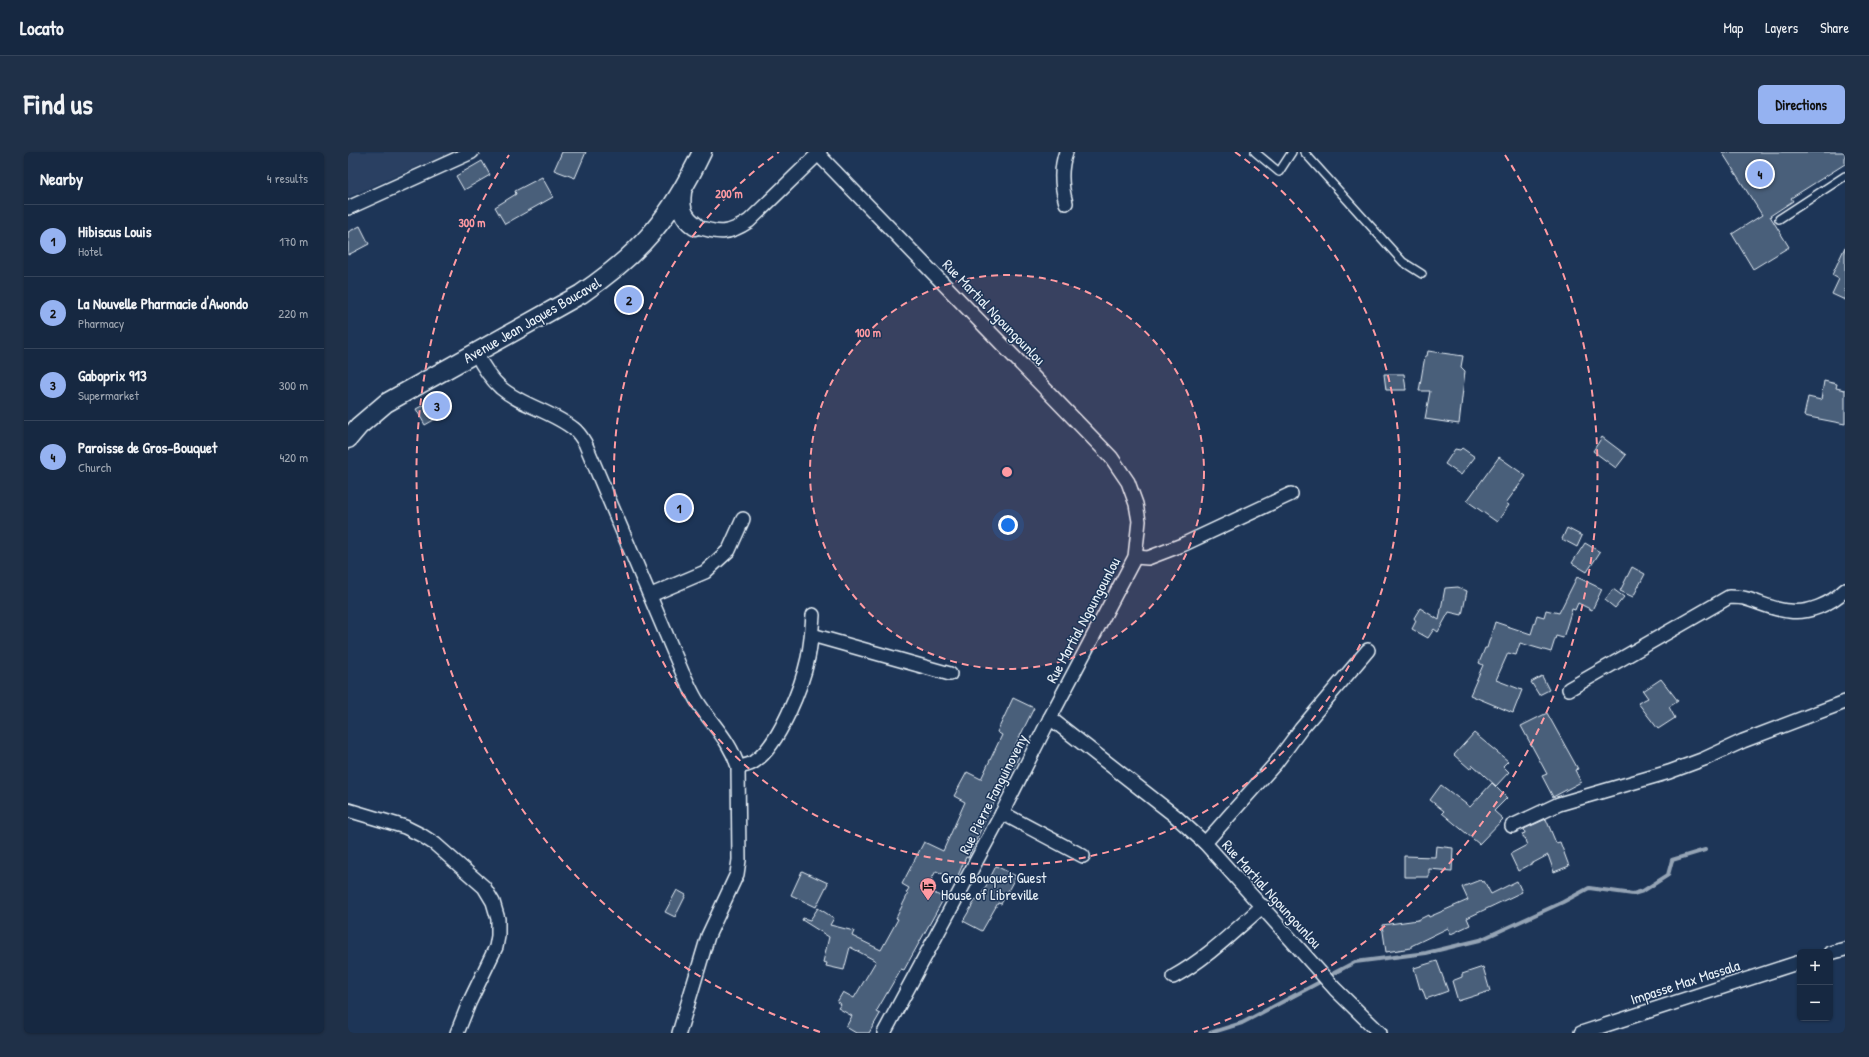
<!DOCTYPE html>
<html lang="en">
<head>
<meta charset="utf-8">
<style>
	:root { --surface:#162841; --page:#1f3048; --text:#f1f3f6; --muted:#9ea6b1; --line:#35445a; --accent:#95b2f1 }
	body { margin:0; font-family:"Patrick Hand",sans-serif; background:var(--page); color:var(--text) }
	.controls { position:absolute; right:12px; bottom:12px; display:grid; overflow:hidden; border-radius:6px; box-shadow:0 1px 3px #0004 }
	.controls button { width:36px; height:36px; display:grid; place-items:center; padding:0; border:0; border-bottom:1px solid var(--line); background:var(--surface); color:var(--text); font:20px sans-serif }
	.you { position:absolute; left:660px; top:373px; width:14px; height:14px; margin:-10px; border:3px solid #fff; border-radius:50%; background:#1a73e8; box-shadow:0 0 0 6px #1a73e833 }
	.badge { display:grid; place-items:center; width:26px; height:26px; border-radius:50%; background:var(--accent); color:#111; font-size:13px; font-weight:700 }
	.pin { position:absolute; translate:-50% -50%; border:2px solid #fff; box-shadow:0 1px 4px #0006 }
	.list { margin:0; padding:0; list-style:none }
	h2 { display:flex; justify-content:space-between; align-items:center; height:52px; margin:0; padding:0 16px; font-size:17px }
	h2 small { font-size:13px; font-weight:400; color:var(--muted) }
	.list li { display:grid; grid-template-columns:26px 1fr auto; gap:12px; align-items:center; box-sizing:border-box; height:72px; padding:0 16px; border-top:1px solid var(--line) }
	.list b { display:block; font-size:15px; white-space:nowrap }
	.list p { margin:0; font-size:13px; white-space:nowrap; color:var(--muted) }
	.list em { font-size:13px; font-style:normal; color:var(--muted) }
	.map { position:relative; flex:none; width:1497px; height:881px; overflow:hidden; border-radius:6px }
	header { display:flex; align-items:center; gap:24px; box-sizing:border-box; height:56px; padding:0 20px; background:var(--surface); border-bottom:1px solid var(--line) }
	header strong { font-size:19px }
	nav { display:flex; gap:22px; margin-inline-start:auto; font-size:14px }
	.intro { display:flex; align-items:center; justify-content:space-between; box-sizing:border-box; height:96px; padding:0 24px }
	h1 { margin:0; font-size:28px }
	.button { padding:10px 18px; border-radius:6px; background:var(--accent); color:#111; font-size:14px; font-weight:700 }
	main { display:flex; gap:24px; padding:0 24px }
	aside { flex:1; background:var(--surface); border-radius:6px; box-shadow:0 1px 3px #0004 }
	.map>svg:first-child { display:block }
	.built { fill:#2a4162 }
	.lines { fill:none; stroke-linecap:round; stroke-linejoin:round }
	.stream { stroke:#95a4b5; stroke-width:4 }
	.building { fill:#495e7a; stroke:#e8f1f8 }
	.lane-casing { stroke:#e8f1f8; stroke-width:10 }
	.street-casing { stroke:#e8f1f8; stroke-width:16 }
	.secondary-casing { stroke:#e8f1f8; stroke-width:21 }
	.lane { stroke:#1d3557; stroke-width:7 }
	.street { stroke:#1d3557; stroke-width:13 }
	.secondary { stroke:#1d3557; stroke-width:18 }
	.ring { fill:none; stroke:#ff9aa2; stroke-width:2; stroke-dasharray:7 5 }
	.labels { text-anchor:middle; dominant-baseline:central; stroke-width:3; stroke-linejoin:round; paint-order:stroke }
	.street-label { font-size:15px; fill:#e8f1f8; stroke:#1d3557 }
	.poi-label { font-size:15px; fill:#e8f1f8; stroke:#1d3557; text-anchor:start }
	.centre { fill:#ff9aa2; stroke:#1d3557; stroke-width:2 }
	.ring-label { font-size:12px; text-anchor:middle; font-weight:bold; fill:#ff9aa2; stroke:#1d3557; stroke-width:3; stroke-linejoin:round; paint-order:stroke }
</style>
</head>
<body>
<header>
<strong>Locato</strong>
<nav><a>Map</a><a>Layers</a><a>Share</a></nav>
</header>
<div class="intro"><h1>Find us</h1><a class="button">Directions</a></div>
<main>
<aside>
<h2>Nearby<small>4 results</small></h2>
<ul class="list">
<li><span class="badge">1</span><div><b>Hibiscus Louis</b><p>Hotel</p></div><em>170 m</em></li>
<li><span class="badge">2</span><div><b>La Nouvelle Pharmacie d'Awondo</b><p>Pharmacy</p></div><em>220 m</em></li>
<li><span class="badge">3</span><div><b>Gaboprix 913</b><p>Supermarket</p></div><em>300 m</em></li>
<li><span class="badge">4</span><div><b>Paroisse de Gros-Bouquet</b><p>Church</p></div><em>420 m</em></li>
</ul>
</aside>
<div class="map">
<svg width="1497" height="881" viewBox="0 0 1497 881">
	<rect width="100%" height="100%" fill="#1d3557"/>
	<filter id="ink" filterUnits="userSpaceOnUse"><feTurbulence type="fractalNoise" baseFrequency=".025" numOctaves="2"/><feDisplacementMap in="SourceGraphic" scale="8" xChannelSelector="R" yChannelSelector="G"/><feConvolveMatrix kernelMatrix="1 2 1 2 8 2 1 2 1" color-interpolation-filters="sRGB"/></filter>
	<g filter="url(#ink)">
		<path class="built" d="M0,0h103l-103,45z"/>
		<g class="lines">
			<g class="stream">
				<path d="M986,821l21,-11 71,-9 54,-13 83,-38 26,-14 44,6 10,-3 25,-16 4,-15 33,-10"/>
				<path d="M862,881l32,-10 76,-40"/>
			</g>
		</g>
		<g class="building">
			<path d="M214,0h24l-11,26 -21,-8z"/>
			<path d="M1374,0h123v12l-54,34 2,3 -23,15 19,31 -36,22 -21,-35 30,-19z"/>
			<path d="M134,9l8,14 -26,15 -8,-14z"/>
			<path d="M194,25l11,20 -48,27 -10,-17 21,-13 -1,-3z"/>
			<path d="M12,74l9,18 -21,11v-23z"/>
			<path d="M1497,95v53l-13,-6 7,-15 -7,-4z"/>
			<path d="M1080,199l35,5 -2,11 4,4 -6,53 -34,-5 5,-28h-11l6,-35h2z"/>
			<path d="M1036,222h20l2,16h-20z"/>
			<path d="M1476,229l13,3 -1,4 9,2v34l-41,-8 4,-19 13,3z"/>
			<path d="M96,242l9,15 -28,16 -9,-16z"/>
			<path d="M1254,285l24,18 -10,13 -23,-17z"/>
			<path d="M1114,296l13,9 -14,18 -16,-11 10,-15 5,1z"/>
			<path d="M1151,305l27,19 -20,27 3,2 -12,17 -30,-21z"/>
			<path d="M1219,376l15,8 -5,11 -15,-8z"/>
			<path d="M1237,391l15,9 -13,20 -15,-9z"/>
			<path d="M1284,415l13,7 -12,23 -13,-6z"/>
			<path d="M1229,425l25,12 -10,21 -14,-7 -3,7 -3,-1 -9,29 -7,-2 -5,16 -31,-9 -4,12 -8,-2 -12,27 26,10 -9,23 -43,-18 13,-30 -4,-2 6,-15h2l8,-26 36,12 6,-19 7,2 2,-7 13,3z"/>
			<path d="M1110,435l9,4 -5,24 -13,-3 -11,20 -4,-3 -6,9 -16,-9 4,-8 -2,-3 6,-10 19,12 6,-32z"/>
			<path d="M1265,437l11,8 -9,11 -10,-8z"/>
			<path d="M1194,524l7,14 -10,5 -8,-13z"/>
			<path d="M1313,527l17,22 -9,6 6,11 -17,11 -20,-26 10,-5 -5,-7z"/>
			<path d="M665,546l21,10 -23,46 8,3 -31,57 -20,44 -2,-1 -10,23 -20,-9 -10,18 18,9 -40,72 -3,-1 -25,43 4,2 -11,19h-13l-10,-6 6,-11 -14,-8 3,-4 -4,-2 6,-10 11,6 22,-37 -26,-14 -6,23 -18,-4 1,-3 -4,-1 6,-25 -27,-17 1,-2 7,2 8,-12 16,10 -4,7 24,6 -2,5 29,14 17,-31 -2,-1 12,-24 -2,-1 3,-5 -7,-4 22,-42 19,9 22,-49 -11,-6 13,-24 14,7 21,-44 -5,-3z"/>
			<path d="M1199,561l31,56 -3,1 6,12 -28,15 -11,-21 5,-2 -26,-48z"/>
			<path d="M1126,581l34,28 -5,5 6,6 -13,14 -23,-21 -3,4 -16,-14z"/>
			<path d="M1144,631l15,15 -13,13 9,8 -24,25 -37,-31 2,-2 -14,-11 11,-15 29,22z"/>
			<path d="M1198,667l10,24 4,-1 9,24 -15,6 -6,-17 -30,16 -8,-17 17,-9 -5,-11 3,-1 -1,-4z"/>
			<path d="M1088,694l17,2 -1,23 -23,-2v8h-25v-21l31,1z"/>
			<path d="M648,714l20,10 -15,28 -3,-1 -16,28 -19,-10 13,-22 3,1z"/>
			<path d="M454,719l26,12 -12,24 -25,-12z"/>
			<path d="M1132,728l2,2 2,-1 7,13 26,-13 5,11 -55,26 3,7 -19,9 -3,-6 -37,18v2l-25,4 -4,-27 36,-5 10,-5 1,2 39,-17 -6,-13z"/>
			<path d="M329,738l9,5 -11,22 -10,-5z"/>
			<path d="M1089,809l11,30 -22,8 -4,-11 -2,1 -6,-21z"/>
			<path d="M1135,815l7,24 -32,10 -6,-20 10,-4v-3z"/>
		</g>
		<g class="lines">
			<g class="lane-casing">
				<g id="lane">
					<path d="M907,0l24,20 13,-20"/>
					<path d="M956,0l99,110 19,12"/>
					<path d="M1431,67l66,-43"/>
				</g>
			</g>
			<g class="street-casing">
				<g id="street">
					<path d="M470,2l293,303 17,25 8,22 3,17 -4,36 -85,161 124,97 31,28 130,146 45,44"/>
					<path d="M718,51c-5,-17 -6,-34 0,-51"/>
					<path d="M0,56l124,-56"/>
					<path d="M347,74c24,8 33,9 54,-5l71,-69"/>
					<path d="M128,201c6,12 14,25 25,35 21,18 51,23 73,41 4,3 8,9 11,14l98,231c5,9 9,19 14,27 15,24 33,39 41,66l1,93 -2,14 -29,62 -29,97"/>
					<path d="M787,405l13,1 34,-13 109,-51"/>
					<path d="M303,443l54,-23 24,-22 14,-31"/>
					<path d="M464,483l138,39"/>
					<path d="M1221,537l160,-92c6,0 13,0 18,2 14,4 27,11 42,12 19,3 42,-7 56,-21"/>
					<path d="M390,615c5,-1 13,-2 17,-6 24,-16 47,-75 53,-103 3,-14 4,-29 5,-43"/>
					<path d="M0,658l57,17 16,8 14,9 49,43 9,15 5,17v17l-2,11 -27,56 -12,30"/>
					<path d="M654,661l81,43"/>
					<path d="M1164,674l47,-22 110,-32 35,-13 39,-18 102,-39"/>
					<path d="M857,691l70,-79 26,-35 67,-79"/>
					<path d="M1482,801l15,-4"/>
					<path d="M825,825c33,-18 61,-46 90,-71"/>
					<path d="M536,881l118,-220 48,-95"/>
					<path d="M1233,881l219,-71"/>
				</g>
			</g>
			<g class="secondary-casing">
				<g id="secondary">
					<path d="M334,40c-2,15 0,25 13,34"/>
					<path d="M0,287l11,-13 27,-23 195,-109c60,-41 90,-77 121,-142"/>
				</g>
			</g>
			<use href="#lane" class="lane"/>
			<use href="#street" class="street"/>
			<use href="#secondary" class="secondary"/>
		</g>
	</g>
	<circle cx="659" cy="320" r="197" fill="#ff9aa2" fill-opacity=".12"/>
	<g class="ring">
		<circle cx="659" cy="320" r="197"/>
		<path d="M887 0A393 393 0 1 1 431 0"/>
		<path d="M472 880A590 590 0 0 1 161 3M1157 3A590 590 0 0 1 846 880"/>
	</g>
	<defs>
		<g id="hotel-pin" transform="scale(0.9)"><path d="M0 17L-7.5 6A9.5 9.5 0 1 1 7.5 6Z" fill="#ff9aa2" stroke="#1d3557"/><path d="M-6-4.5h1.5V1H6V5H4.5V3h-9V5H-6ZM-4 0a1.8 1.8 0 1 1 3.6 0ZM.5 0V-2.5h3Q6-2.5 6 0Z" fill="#111"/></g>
	</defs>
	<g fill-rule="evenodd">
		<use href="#hotel-pin" x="580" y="734"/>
	</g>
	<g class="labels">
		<g class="street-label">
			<text transform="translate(646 160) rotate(46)">Rue Martial Ngoungounlou</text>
			<text transform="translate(184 168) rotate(-30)">Avenue Jean Jaques Boucavel</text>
			<text transform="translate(735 468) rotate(-62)">Rue Martial Ngoungounlou</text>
			<text transform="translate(645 642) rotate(-63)">Rue Pierre Fanguinoveny</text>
			<text transform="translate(924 742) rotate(48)">Rue Martial Ngoungounlou</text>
			<text transform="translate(1337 830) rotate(-18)">Impasse Max Massala</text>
		</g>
		<g class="poi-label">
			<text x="593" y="725">Gros Bouquet Guest<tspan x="593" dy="17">House of Libreville</tspan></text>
		</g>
	</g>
	<circle cx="659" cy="320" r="6" class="centre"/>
	<g class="ring-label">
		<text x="381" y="46">200 m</text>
		<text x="124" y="75">300 m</text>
		<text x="520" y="185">100 m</text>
	</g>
</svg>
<div class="controls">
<button>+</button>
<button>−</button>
</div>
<div class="you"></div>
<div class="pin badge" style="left:331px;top:356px">1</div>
<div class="pin badge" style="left:281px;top:148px">2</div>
<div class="pin badge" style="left:89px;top:254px">3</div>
<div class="pin badge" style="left:1412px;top:22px">4</div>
</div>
</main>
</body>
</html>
